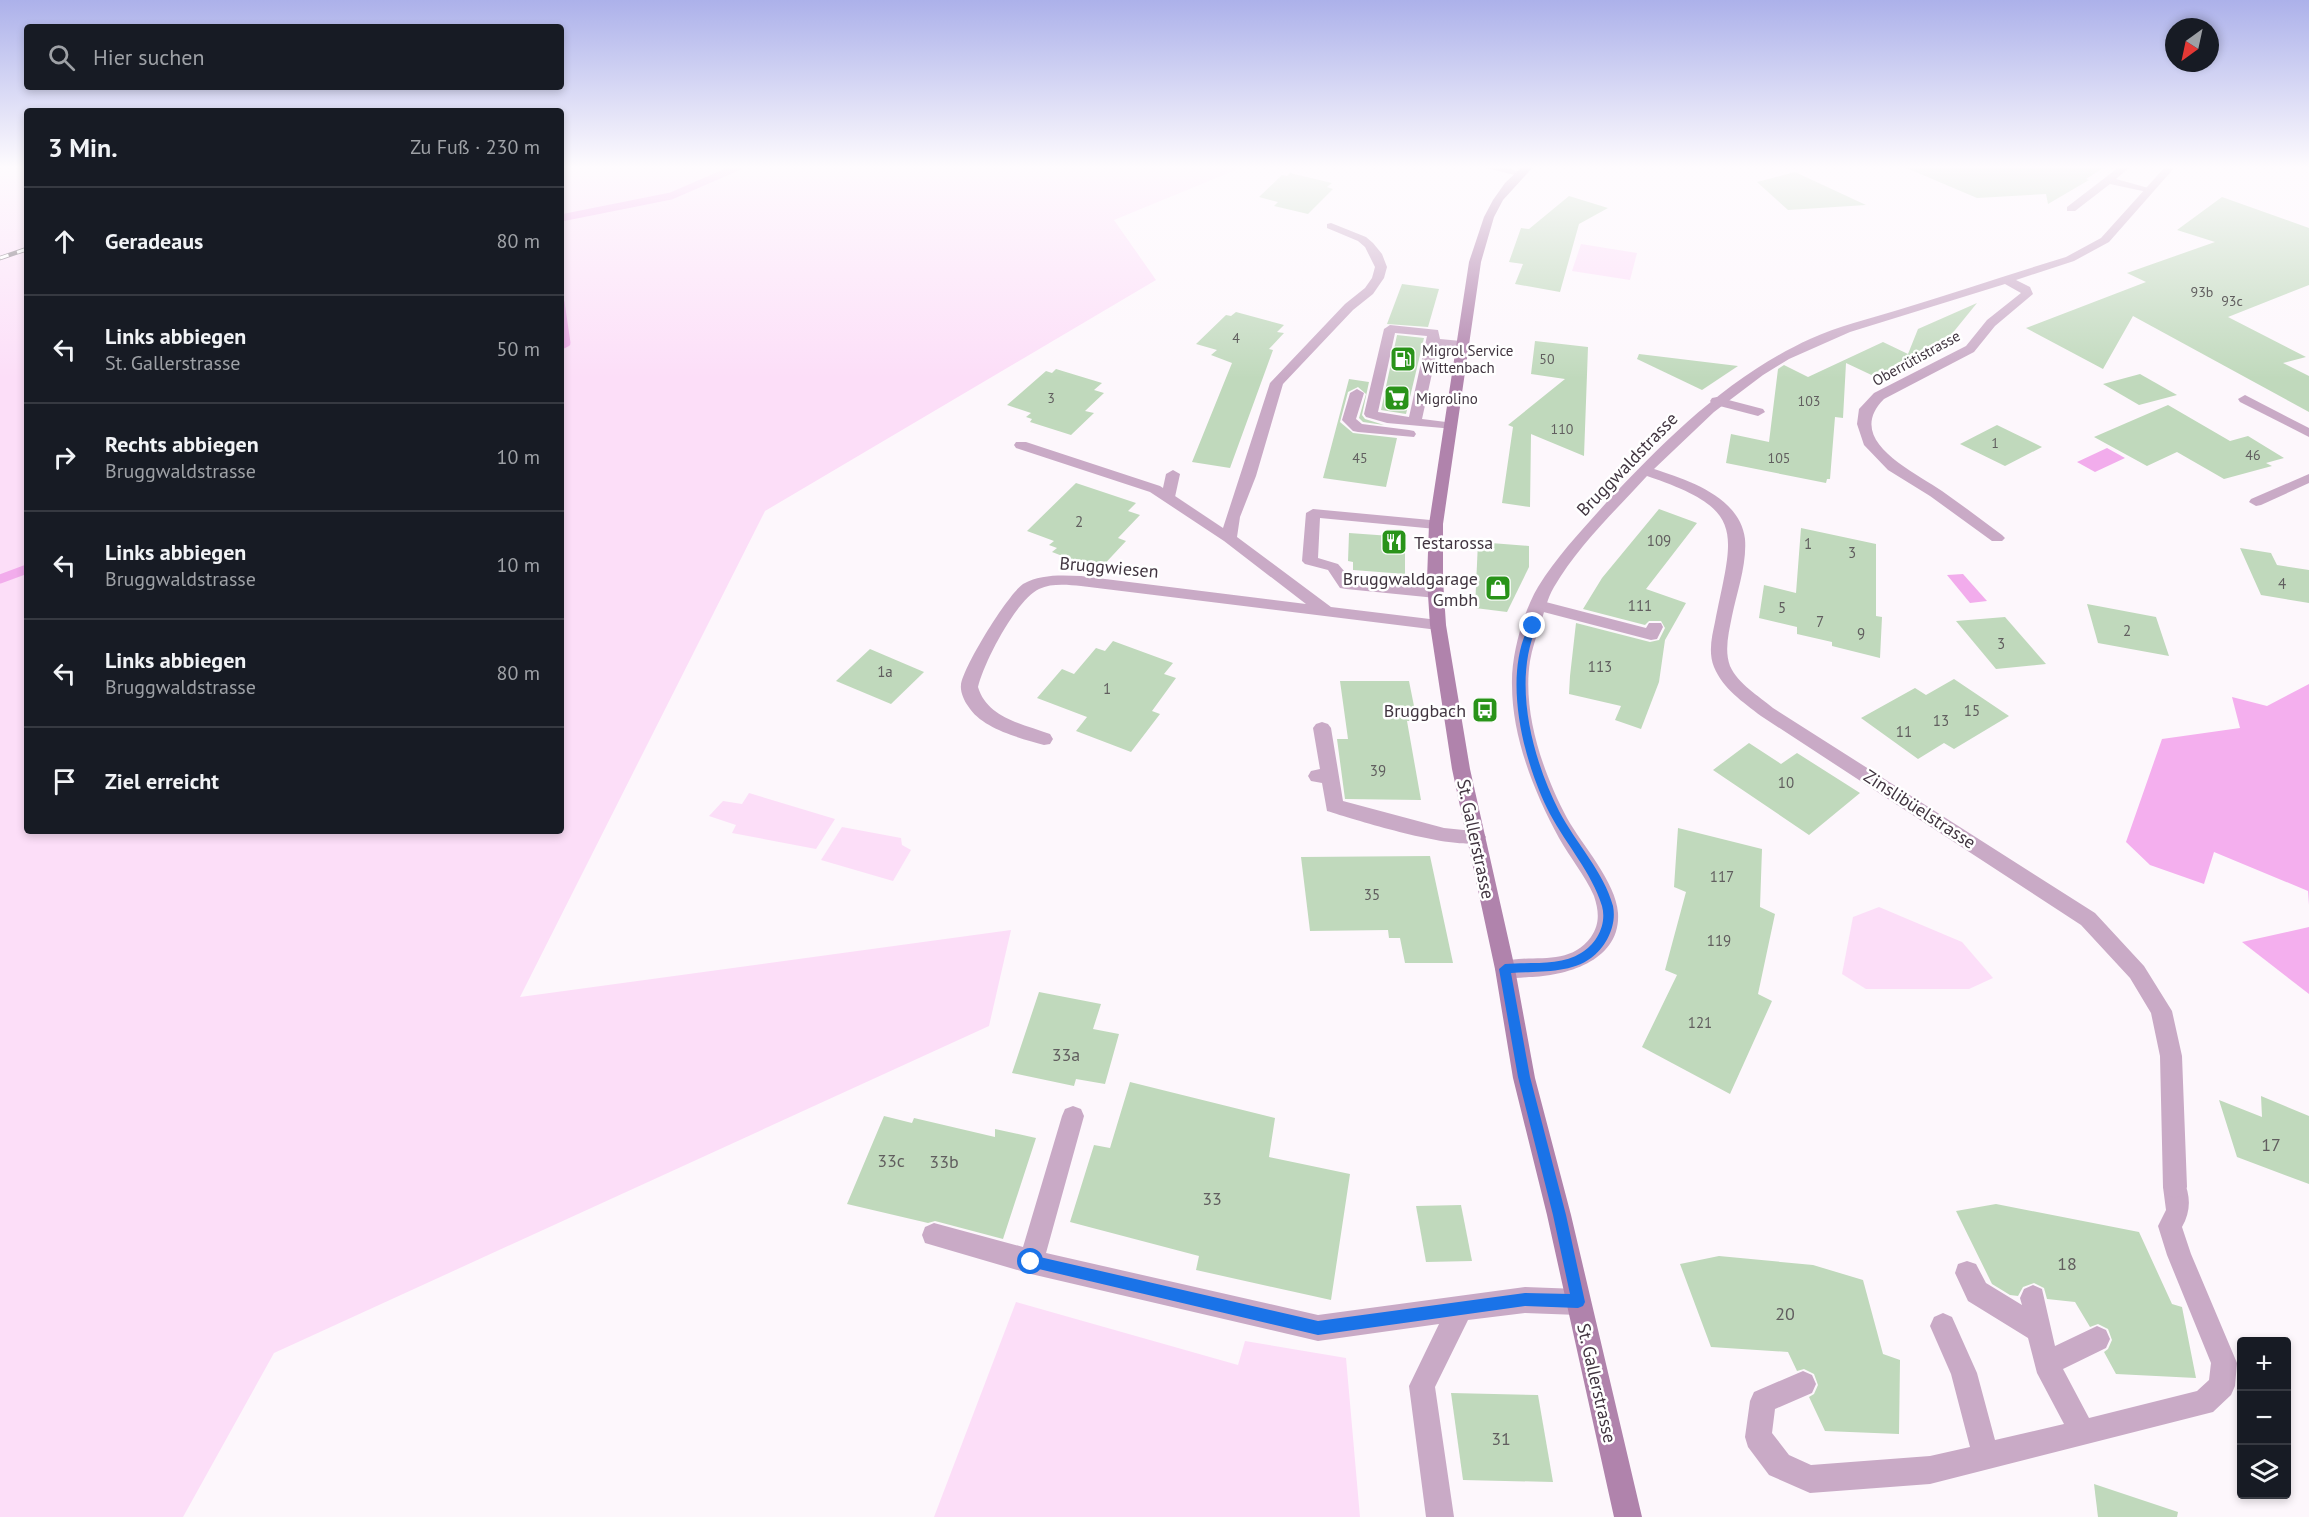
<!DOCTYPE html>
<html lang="de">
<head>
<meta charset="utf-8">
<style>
	:root { --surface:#171b24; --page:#242831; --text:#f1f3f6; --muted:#9ea1a6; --line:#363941 }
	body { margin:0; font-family:"PT Sans",sans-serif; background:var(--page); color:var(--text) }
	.controls { position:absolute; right:18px; bottom:18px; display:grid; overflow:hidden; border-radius:6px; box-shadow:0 3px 9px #0003 }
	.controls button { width:54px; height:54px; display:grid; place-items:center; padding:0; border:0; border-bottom:2px solid var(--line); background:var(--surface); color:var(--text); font:30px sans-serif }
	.compass { position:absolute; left:2165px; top:18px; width:54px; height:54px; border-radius:50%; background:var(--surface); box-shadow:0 3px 9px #0003; rotate:213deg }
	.stop { position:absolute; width:18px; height:18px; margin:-14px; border:4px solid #1a73e8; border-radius:50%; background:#fff }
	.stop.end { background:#1a73e8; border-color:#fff; box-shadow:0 2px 6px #0008 }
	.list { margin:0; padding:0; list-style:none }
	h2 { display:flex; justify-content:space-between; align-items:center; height:78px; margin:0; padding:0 24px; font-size:26px }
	h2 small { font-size:20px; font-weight:400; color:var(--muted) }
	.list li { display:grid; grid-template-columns:39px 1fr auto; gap:18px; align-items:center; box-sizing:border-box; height:108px; padding:0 24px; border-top:2px solid var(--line) }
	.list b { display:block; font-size:22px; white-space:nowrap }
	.list p { margin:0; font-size:20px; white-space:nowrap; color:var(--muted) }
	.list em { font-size:20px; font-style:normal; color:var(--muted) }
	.icon { flex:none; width:33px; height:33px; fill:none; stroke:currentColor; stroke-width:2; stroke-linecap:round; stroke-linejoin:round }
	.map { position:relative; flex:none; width:2309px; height:1517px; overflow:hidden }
	.search { position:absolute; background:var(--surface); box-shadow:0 3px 9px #0003; left:24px; top:24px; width:540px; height:66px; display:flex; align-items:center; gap:15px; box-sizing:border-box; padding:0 21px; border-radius:6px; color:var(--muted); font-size:22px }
	.panel { position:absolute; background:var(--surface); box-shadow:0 3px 9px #0003; left:24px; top:108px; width:540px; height:726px; border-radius:6px }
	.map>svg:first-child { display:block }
	.green { fill:#fcdef8 }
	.forest { fill:#f4afee }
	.water { fill:#f2acec }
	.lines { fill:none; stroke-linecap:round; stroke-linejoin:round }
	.stream-far1 { stroke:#f2acec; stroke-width:7 }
	.stream { stroke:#f2acec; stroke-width:9 }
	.building { fill:#c0d9bc }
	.lane { fill:#c9aac6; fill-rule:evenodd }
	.street { fill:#c9aac6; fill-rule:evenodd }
	.secondary { fill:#b083ac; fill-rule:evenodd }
	.rail-casing { stroke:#6c626b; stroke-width:4.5 }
	.rail { stroke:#fff; stroke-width:3; stroke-dasharray:9; stroke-linecap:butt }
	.route { fill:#1a73e8 }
	.labels { text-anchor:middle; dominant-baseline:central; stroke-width:5; stroke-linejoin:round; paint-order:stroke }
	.far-number-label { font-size:14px; fill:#615e5f }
	.far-poi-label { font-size:15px; fill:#413540; stroke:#fff; text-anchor:start }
	.far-street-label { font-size:15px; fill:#413540; stroke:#fff }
	.number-label { font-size:15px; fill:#615e5f }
	.street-label { font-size:18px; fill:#413540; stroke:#fff }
	.poi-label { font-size:18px; fill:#413540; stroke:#fff; text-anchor:end }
	.near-number-label { font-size:18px; fill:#615e5f }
</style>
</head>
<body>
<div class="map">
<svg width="2309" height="1517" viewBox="0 0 2309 1517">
	<rect width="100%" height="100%" fill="#fdf7fc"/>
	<g class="green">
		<path d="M5,167h22v664h534v-664h682l-129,53 42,60 -391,231 -245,486 491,-67 -22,96 -715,327 -91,164h-183v-1348z"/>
		<path d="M1581,244l56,9 -7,27 -58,-9z"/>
		<path d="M749,793l86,26 -19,30 -84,-16 4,-8 -27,-9 14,-15 19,3z"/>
		<path d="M842,827l59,11 1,7 9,5 -18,31 -72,-21z"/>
		<path d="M1879,907l83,35 31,36 -24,11h-103l-24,-15 11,-57z"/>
		<path d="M1016,1302l222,63 7,-24 101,17 14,159h-426z"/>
	</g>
	<g class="forest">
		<path d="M2309,684v221l-1,-14 -94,-39 -10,32 -54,-19 -24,-23 36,-103 78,-11 -8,-31 35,9z"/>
		<path d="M2309,927v67l-67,-52z"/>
	</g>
	<g class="water">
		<path d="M2107,448l18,10 -30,14 -18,-10z"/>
		<path d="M1963,574l24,27 -17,2 -23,-28z"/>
	</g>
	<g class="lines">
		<g class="stream-far1">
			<path d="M561,218l110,-22 67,-29"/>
			<path d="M561,302l6,41 -6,3"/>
		</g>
		<path class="stream" d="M0,579l27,-10"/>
	</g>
	<g class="building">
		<path d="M1904,167h201l-19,12 3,1 -41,24 -2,-10 -69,4z"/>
		<path d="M1795,172l71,33 -78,5 -31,-28z"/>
		<path d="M1290,173l42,10 -5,4 6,2 -25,25 -34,-8 4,-4 -19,-5 23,-22 5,1z"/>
		<path d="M1569,196l39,12 -29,16 -19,68 -45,-8 8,-20 -14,-2 12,-34 8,1z"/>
		<path d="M2222,197l87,31v57l-81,32 78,40 -23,6 26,13v36l-176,-96 -30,53 -77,-41 120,-46 -19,-9 88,-31 -38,-12z"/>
		<path d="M1402,284l37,5 -11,38 -41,-3z"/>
		<path d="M1977,303l-39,48 -58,28 -34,-16 -3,55 -8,-1 -5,62h-3l-1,4 -100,-20 5,-29 38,8 9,-73 6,-4 24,12 75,-35 25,12 10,-25z"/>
		<path d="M1236,312l48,13 -7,7 7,1 -15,16 4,1 -43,118 -38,-6 40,-99 -21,-8 6,-5 -21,-6 30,-29 5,1z"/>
		<path d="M1397,335l27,3 -18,76 -25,-4z"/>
		<path d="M1535,341l53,6 -4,109 -53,-22 -1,73 -28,-4 11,-76 -5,-2 57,-46 -34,-5z"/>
		<path d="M1639,354l99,12 -36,24 -65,-31z"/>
		<path d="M1056,369l46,14 -8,7 10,3 -19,18 9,2 -23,22 -41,-13 2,-3 -6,-2 5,-4 -24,-8 39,-34 6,2z"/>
		<path d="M2140,374l37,21 -38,10 -36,-21z"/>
		<path d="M1349,379l20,3 -7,33 3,4 19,6 -21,-3 -4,-4 7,-24 -8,-7 -10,5 -8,30 13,11 44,5 -11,49 -63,-9z"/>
		<path d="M2168,405l62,36 18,-5 36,22 -18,5 6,3 -48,13 -47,-27 -30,14 -53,-29z"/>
		<path d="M1997,425l45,22 -37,19 -45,-22z"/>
		<path d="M1076,483l60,20 -8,8 12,4 -22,23 8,3 -27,29 -47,-18 5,-4 -8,-3 5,-4 -27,-10z"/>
		<path d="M1659,509l38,14 -51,66 40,14 -21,37 -6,42 -18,47 -26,-9 6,-14 -52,-12 1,-18 6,-53 74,19 9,-2 6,-12 -4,-7h-12l-4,4 -62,-16 19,-31z"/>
		<path d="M1801,528l75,16v72l6,1 -2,41 -48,-12v-4l-35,-8v-7l-38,-9 5,-33 32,8z"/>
		<path d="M1349,533l56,4v37l-52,-4v-8l-5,-1z"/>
		<path d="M1478,542l51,4v21l-22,45 -32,-4z"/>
		<path d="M2240,548l31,5 6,12 32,5v33l-48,-8z"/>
		<path d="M2087,604l69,13 13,39 -71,-13z"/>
		<path d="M2005,617l41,47 -50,5 -40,-48z"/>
		<path d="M1113,641l60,22 -9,11 12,4 -24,33 8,3 -29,38 -55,-21 11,-14 -50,-19 25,-29 12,5 22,-26 9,3z"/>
		<path d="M870,649l54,23 -33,32 -55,-23z"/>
		<path d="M1954,679l55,37 -55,33 -10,-6 -26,16 -57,-41 54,-30 11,7z"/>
		<path d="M1340,681h69l8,40h-10l14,79 -76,-1 -8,-60h11z"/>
		<path d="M1749,743l32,21 16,-11 63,40 -51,42 -96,-65z"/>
		<path d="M1678,828l84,21 -2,58 15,7 -17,80 14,7 -42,93 -88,-47 35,-72 -12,-5 21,-78 -12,-5z"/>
		<path d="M1430,856l23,107h-48l-5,-25h-11l-1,-8 -78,1 -9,-74z"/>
		<path d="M1039,992l62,12 -8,25 26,5 -14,50 -29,-5 -2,7 -62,-13z"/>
		<path d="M1130,1082l145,36 -6,39 81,17 -19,126 -135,-30 3,-14 -129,-34 24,-77 16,3z"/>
		<path d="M2261,1096l48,20v68l-72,-27 -18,-57 43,17z"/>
		<path d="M884,1116l28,7 2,-5 81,19v-8l41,9 -33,101 -68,-18 -7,2 -81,-19z"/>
		<path d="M1996,1204l143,28 33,72 10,3 14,71 -80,-4 -12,-22 4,-3 4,-9 -4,-11 -10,-5 -8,3 -15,-25 -28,-3 -3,-11 -10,-5 -11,4 -5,9 -8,-1 -18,-11 -36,-73z"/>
		<path d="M1461,1205l11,56 -46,1 -10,-56z"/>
		<path d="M1719,1256l94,9 50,15 20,74 17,6 -1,74 -74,-3 -16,-34 5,-3 4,-9 -4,-11 -10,-5 -7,2 -9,-19 -77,-5 -31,-83z"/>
		<path d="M1451,1393l87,2 15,87 -90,-2z"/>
		<path d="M2094,1484l84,28 -1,5h-79z"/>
	</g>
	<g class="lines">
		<g class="lane">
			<path d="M1482,167h21l21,6 -5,3z"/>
			<path d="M2119,167h11l-14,12 36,10v4l-42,-9 -35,27h-8v-4z"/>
			<path d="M1390,325l48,5 2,9 21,2 6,4 -6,4 -23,-3 -16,73 32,4 2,3 -2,3 -67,-6 -21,-6 -2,-3 20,-85zM1395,333l32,3 -18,81 -31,-5z"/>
			<path d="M1357,389l7,4 -8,26 6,5 47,6 5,1 2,3 -2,3 -56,-5 -5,-1 -11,-11 8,-27z"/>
			<path d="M2245,395l64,33v9l-69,-35 -2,-3z"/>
			<path d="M1717,397l46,12 2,3 -7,4 -46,-12 -2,-3 2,-3z"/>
			<path d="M1173,470l7,4 -5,23 -7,4 -7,-4 5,-23z"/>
			<path d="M1313,509l128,12 2,3 -2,3 -5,2 -116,-11 -2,40 20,6 13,15 85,9 6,1 2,4 -2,4 -6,1 -90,-9 -6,-1 -12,-18 -23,-6 -3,-3 4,-48z"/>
			<path d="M1538,600l108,28 3,-5h12l2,4 -6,12 -6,1 -119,-31 -2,-4 2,-4z"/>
			<path d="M1322,722l6,2 3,4 12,73 101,27 39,4 3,5 -3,5c-28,9 -124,-21 -156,-31l-5,-28 -11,-2 -3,-5 3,-5 9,-2 -7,-41 3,-4z"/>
			<path d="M1073,1106l8,3 3,7 -38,137 272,62 207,-28 53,2 9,4 4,9 -4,9 -9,4 -53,-2 -57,7 -33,67 19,130h-28l-17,-131 30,-62 -121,17 -287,-67 -106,-31 -3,-8 3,-8 9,-4 89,24 39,-131 3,-7z"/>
			<path d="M2175,1176l8,3c8,17 8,32 -1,48l9,27 46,109 -2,23 -4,9 -18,17 -283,72 -120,9 -41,-18 -21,-28 -3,-10 5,-36 4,-9 49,-21 9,4 4,9 -4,9 -37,16 -3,24 17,22 22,10 119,-9 40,-9 -19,-73 -21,-48 4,-9 9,-4 9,4 25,56 18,67 69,-16 -27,-51 -9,-35 -60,-37 -13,-28 3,-9 9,-3 9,3 10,19 36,22 -2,-7 4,-9 9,-4 9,4 13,57 42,-20 9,4 4,9 -4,9 -43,21 26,49 108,-27 12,-11 2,-17 -44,-108 -9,-29 8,-16 -3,-23 4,-8z"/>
		</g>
		<g class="street">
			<path d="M2165,167h10l-66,75 -35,19 -58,19 14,7 3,7 -38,32 -21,26 -90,47c-41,41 29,72 58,92 20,14 40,29 60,44l3,3 -3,3h-10l-62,-45 -42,-26 -24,-25 -7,-21 2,-15 15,-16 92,-47 21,-26 34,-27 -16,-9 -155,48 -61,27 -26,16 -49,37 -60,57c34,11 86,28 91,70 2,25 -8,53 -13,77 -3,16 -8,34 -2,50 8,18 29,30 43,42l322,205 49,53 28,45 10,45 5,131 -4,8 -8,3 -8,-3 -4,-8 -3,-131 -9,-43 -21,-35 -49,-53 -320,-209c-18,-14 -38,-27 -47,-49 -6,-15 -2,-31 1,-45 18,-91 33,-112 -68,-146 -32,35 -69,70 -93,111 -7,12 -10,26 -14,39 -4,11 -8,23 -10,35 -8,51 13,112 37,157 15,27 49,64 51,95 3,48 -52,63 -89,64 -11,1 -21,2 -31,-2l-3,-6 3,-6c30,-11 70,6 93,-26 9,-13 8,-26 3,-41 -9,-21 -24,-38 -35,-58 -25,-46 -47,-101 -47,-153 -1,-29 11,-73 26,-98 19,-31 44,-57 68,-84 60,-64 123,-127 204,-164 28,-13 59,-20 88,-29 56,-17 112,-36 168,-53l35,-19z"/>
			<path d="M1331,223l35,14 7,6 9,11 5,13 -3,11 -11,16 -20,16 -70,74 -27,92 -16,41 -3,20 94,70 107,13 6,1 2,4 -2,4 -6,1 -357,-44c-13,-1 -29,-3 -42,3 -23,11 -55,73 -61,98 9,31 45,37 72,47l3,5 -3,5 -6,1c-24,-7 -62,-16 -76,-39 -4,-5 -8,-15 -7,-21 2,-18 47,-91 62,-101 17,-10 39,-9 58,-8l225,28 -82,-63 -74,-49 -134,-44 -2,-3 2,-3h10l134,44 63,42 47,-145 75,-79 20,-16 7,-10 3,-11 -10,-20 -7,-6 -31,-13v-4z"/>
			<path d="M2309,474v9l-48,22 -5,1 -7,-4 2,-3z"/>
		</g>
		<path class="secondary" d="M1522,167h11l-30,33 -9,17 -13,45 -38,262v56l3,45 24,144 45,200 20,109 36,137 71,302h-28l-67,-302 -34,-137 -18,-109 -43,-200 -22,-144 -3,-45 2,-56 40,-262 15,-45 9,-17 12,-17z"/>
		<g class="rail-casing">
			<path id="rail" d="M0,258l27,-9"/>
		</g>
		<use href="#rail" class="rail"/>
	</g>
	<linearGradient id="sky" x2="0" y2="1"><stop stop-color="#acb1ea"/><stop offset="0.44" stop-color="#fefbfe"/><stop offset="1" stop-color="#fefbfe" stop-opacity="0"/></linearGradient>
	<rect width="2309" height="379" fill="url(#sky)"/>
	<path class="route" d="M1533,623l4,3c-25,56 -5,132 22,185 16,31 45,61 54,95 4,20 -7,41 -22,52 -21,16 -55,13 -80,15l19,104 36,138 19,87 -2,4 -5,2 -53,-2 -207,29 -292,-69 -2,-4 2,-5 5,-2 287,66 207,-28 45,1 -17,-79 -35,-138 -19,-108 6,-5c23,-2 56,2 76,-11 16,-9 26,-29 21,-47 -10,-33 -36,-62 -52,-92 -26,-50 -49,-138 -20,-190z"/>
	<defs>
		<g id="fuel-square" transform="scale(1.35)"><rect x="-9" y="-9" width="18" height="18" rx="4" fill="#299319" stroke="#fff"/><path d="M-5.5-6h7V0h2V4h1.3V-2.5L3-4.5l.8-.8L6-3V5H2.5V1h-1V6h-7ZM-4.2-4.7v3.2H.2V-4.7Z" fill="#fff"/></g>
		<g id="supermarket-square" transform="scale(1.35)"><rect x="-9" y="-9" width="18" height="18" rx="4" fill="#299319" stroke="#fff"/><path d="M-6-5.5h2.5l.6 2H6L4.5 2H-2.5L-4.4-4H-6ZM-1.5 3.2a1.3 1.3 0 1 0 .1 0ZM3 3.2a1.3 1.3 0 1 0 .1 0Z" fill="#fff"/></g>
		<g id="restaurant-square" transform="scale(1.35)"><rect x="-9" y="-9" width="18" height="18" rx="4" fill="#299319" stroke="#fff"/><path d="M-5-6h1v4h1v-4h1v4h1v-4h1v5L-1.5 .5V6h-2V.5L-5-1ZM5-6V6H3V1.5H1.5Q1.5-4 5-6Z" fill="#fff"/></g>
		<g id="shop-square" transform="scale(1.35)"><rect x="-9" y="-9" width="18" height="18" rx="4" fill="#299319" stroke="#fff"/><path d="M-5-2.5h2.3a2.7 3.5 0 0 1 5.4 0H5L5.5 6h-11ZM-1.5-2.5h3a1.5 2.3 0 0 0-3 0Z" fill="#fff"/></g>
		<g id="bus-square" transform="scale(1.35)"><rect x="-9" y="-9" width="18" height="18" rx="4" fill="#299319" stroke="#fff"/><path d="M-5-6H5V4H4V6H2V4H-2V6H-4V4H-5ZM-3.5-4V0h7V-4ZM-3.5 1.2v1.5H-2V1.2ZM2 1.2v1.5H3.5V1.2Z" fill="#fff"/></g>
	</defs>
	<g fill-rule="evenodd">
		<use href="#fuel-square" x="1403" y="359"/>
		<use href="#supermarket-square" x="1397" y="398"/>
		<use href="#restaurant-square" x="1394" y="542"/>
		<use href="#shop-square" x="1498" y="588"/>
		<use href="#bus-square" x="1485" y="710"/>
	</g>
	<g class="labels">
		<g class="far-number-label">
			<text x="2202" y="292">93b</text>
			<text x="2232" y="301">93c</text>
			<text x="1236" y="338">4</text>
			<text x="1547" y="359">50</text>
			<text x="1051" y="398">3</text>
			<text x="1809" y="401">103</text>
			<text x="1562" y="429">110</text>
			<text x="1995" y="443">1</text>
			<text x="2253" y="455">46</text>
			<text x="1360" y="458">45</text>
			<text x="1779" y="458">105</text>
		</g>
		<g class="far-poi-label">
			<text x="1422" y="350">Migrol Service<tspan x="1422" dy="17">Wittenbach</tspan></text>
			<text x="1416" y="398">Migrolino</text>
		</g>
		<g class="far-street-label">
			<text transform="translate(1916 358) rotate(-29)">Oberrütistrasse</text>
		</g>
		<g class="number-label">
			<text x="1079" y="521">2</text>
			<text x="1659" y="540">109</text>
			<text x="1808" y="543">1</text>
			<text x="1852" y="552">3</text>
			<text x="2282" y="583">4</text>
			<text x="1640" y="605">111</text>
			<text x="1782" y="607">5</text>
			<text x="1820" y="621">7</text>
			<text x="2127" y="630">2</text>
			<text x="1861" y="633">9</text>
			<text x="2001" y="643">3</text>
			<text x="1600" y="666">113</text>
			<text x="885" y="671">1a</text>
			<text x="1107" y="688">1</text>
			<text x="1972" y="710">15</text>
			<text x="1941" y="720">13</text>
			<text x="1904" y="731">11</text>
			<text x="1378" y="770">39</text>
			<text x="1786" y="782">10</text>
			<text x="1722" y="876">117</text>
			<text x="1372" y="894">35</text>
			<text x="1719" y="940">119</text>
			<text x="1700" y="1022">121</text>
		</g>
		<g class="street-label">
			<text transform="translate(1627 464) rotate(-46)">Bruggwaldstrasse</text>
			<text transform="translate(1109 567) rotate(5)">Bruggwiesen</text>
			<text transform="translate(1920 809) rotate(33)">Zinslibüelstrasse</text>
			<text transform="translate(1476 839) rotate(78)">St. Gallerstrasse</text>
			<text transform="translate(1597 1383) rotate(77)">St. Gallerstrasse</text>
		</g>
		<g class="poi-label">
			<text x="1414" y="542" text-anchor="start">Testarossa</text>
			<text x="1478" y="578">Bruggwaldgarage<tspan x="1478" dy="21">Gmbh</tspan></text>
			<text x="1466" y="710">Bruggbach</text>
		</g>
		<g class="near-number-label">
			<text x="1066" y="1054">33a</text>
			<text x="2271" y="1144">17</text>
			<text x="891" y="1160">33c</text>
			<text x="944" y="1161">33b</text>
			<text x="1212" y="1198">33</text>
			<text x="2067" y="1263">18</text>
			<text x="1785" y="1313">20</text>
			<text x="1501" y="1438">31</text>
		</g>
	</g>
</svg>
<div class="controls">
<button>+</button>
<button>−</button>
<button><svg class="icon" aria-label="layers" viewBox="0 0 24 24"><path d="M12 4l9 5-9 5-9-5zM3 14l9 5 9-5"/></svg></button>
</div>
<svg class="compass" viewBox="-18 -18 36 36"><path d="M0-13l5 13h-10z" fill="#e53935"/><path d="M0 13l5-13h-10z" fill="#9ea1a6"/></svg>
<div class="stop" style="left:1031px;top:1262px"></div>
<div class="stop end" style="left:1533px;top:626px"></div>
<div class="search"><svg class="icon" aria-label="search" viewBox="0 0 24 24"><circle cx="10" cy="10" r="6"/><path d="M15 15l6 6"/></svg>Hier suchen</div>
<section class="panel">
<h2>3 Min.<small>Zu Fuß · 230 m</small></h2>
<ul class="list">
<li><svg class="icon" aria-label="ahead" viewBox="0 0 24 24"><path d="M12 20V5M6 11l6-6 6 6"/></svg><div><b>Geradeaus</b></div><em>80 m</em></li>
<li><svg class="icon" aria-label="left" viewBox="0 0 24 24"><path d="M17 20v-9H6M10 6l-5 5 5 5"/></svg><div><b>Links abbiegen</b><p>St. Gallerstrasse</p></div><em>50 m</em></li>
<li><svg class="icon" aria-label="right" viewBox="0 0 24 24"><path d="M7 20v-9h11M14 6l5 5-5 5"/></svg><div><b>Rechts abbiegen</b><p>Bruggwaldstrasse</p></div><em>10 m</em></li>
<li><svg class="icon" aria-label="left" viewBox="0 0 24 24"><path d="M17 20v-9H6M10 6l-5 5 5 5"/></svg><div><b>Links abbiegen</b><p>Bruggwaldstrasse</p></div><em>10 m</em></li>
<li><svg class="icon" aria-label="left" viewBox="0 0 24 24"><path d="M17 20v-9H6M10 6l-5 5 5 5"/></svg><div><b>Links abbiegen</b><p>Bruggwaldstrasse</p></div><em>80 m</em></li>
<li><svg class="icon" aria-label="arrive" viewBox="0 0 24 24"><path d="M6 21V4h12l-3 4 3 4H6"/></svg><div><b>Ziel erreicht</b></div></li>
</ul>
</section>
</div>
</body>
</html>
